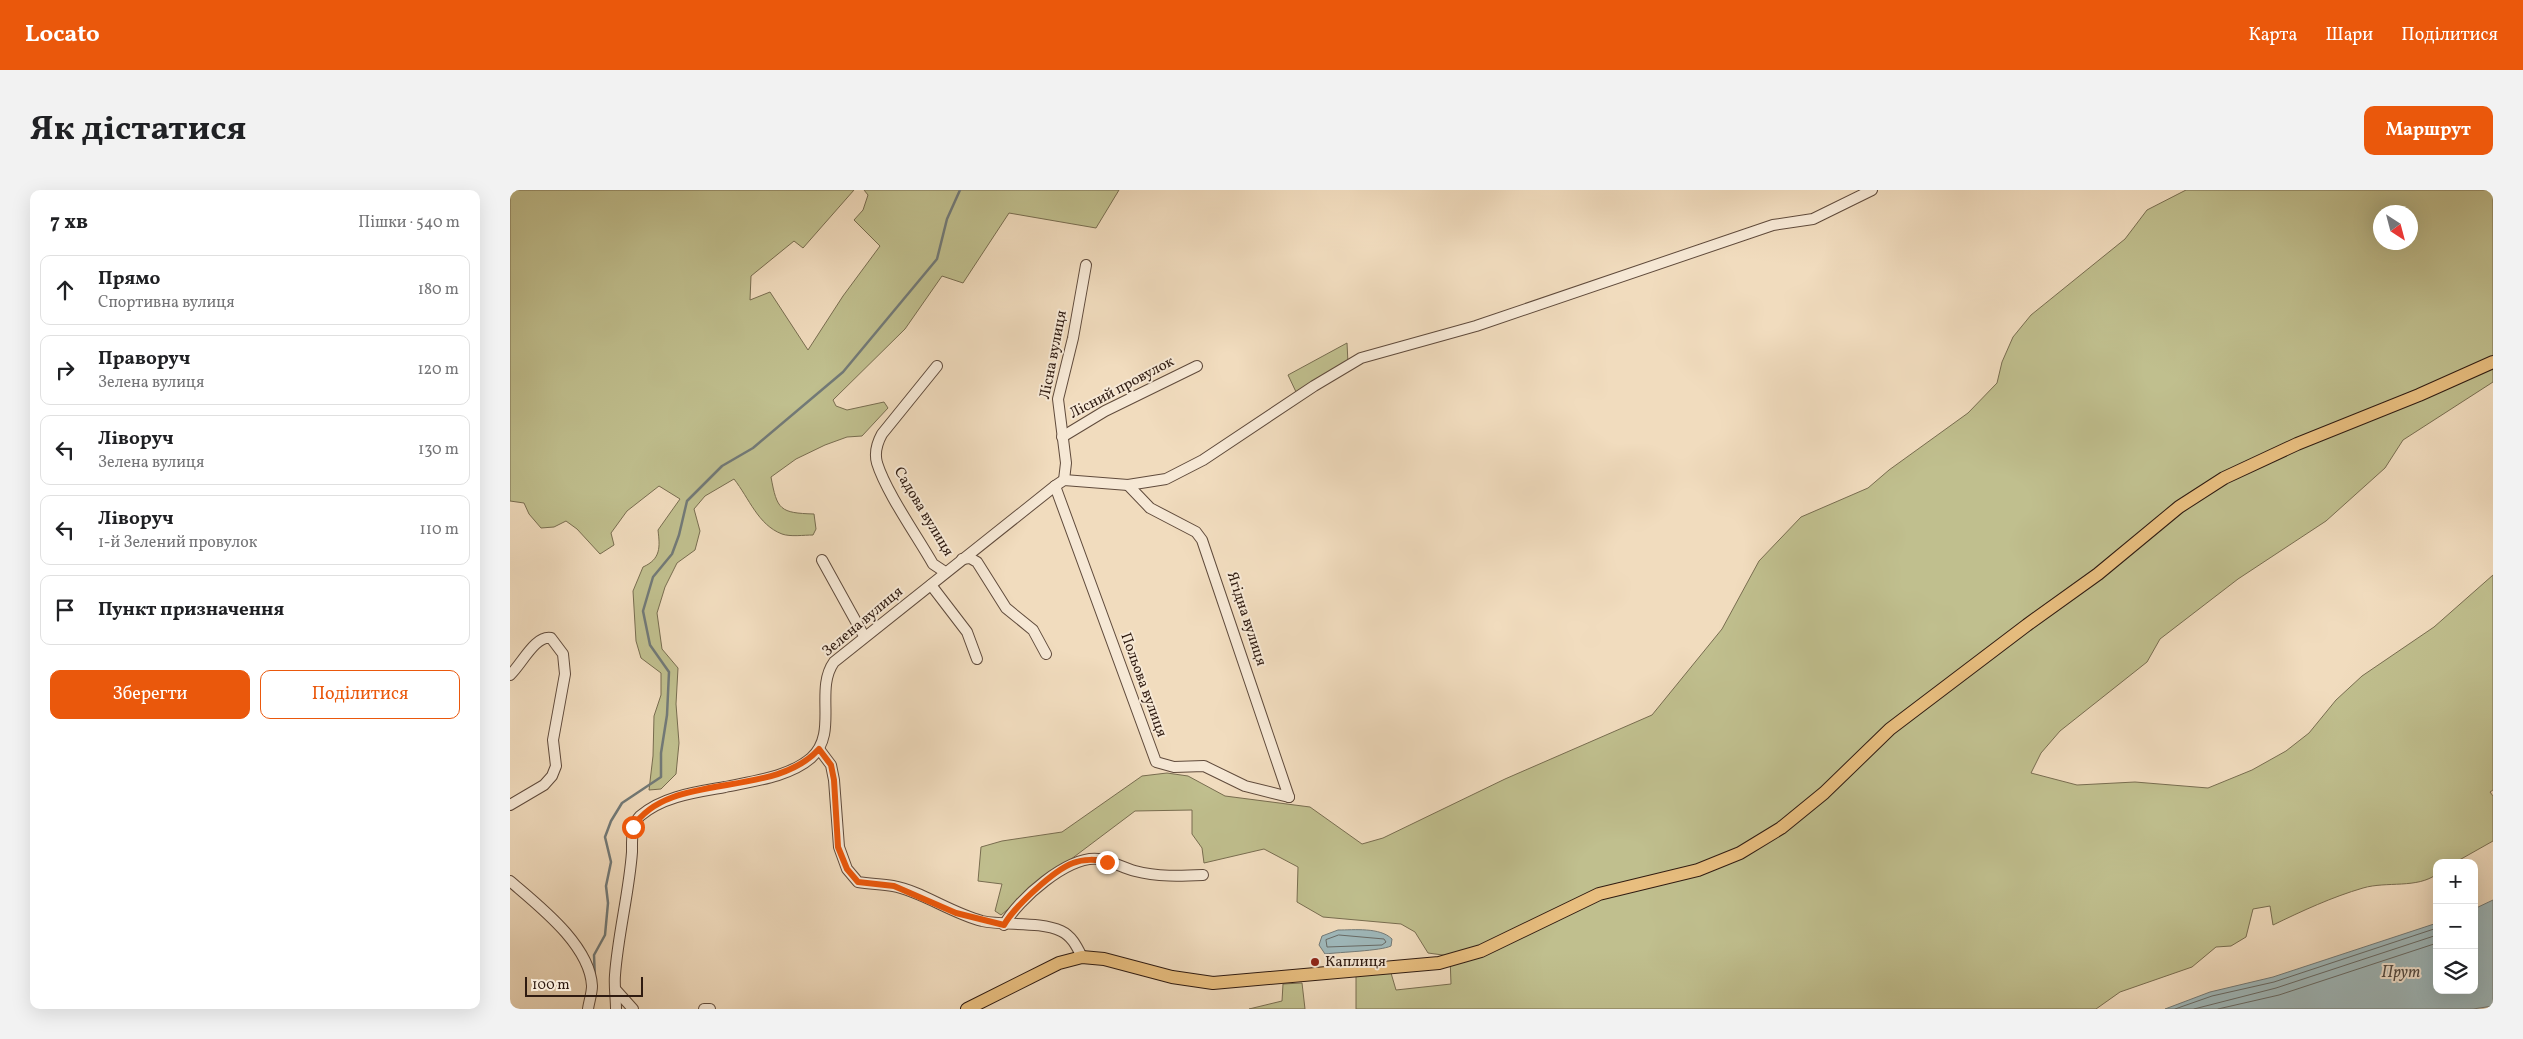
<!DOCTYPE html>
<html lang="uk">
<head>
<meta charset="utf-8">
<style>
	:root { --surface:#fff; --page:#f2f2f2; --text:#202124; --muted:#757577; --line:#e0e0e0; --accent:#ea580c }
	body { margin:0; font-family:Vollkorn,serif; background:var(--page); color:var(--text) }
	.controls { position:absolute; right:15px; bottom:15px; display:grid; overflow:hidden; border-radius:10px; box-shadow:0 5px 20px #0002 }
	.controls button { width:45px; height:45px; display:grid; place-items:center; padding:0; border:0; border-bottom:1px solid var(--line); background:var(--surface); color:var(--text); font:25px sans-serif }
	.compass { position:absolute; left:1863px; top:15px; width:45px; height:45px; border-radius:50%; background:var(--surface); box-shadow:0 5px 20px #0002; rotate:144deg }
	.scale { position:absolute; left:15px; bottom:12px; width:118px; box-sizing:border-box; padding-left:5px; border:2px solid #2f1b11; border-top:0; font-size:14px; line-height:18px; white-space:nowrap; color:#2f1b11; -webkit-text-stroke:4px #f6e8d5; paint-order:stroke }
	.stop { position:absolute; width:15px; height:15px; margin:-11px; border:4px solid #ea580c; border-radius:50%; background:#fff }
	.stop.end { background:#ea580c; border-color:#fff; box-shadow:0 1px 5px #0008 }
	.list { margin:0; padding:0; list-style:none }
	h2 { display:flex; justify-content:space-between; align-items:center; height:65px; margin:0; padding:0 20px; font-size:21px }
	h2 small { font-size:16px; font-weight:400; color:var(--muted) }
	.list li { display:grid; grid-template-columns:32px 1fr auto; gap:15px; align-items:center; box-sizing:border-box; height:70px; margin:0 10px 10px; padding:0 10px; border:1px solid var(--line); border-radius:10px }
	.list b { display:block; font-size:19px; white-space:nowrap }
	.list p { margin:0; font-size:16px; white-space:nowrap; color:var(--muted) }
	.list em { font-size:16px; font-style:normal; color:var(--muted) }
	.actions { display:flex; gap:10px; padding:15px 20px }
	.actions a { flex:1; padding:11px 0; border:1px solid var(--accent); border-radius:10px; text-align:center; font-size:18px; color:var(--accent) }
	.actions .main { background:var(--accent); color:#fff }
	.icon { flex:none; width:28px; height:28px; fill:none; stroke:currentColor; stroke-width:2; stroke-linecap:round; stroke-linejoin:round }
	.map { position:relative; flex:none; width:1983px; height:819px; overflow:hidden; border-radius:10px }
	header { display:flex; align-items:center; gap:30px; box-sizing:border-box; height:70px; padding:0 25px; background:var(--accent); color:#fff }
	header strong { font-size:24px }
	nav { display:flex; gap:28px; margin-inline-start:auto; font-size:18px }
	.intro { display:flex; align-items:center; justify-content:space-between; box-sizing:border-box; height:120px; padding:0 30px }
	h1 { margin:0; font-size:35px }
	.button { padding:12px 22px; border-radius:10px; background:var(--accent); color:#fff; font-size:18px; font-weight:700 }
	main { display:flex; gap:30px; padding:0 30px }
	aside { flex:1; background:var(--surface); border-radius:10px; box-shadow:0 5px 20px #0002 }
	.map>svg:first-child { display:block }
	.green { fill:#c0bf8e; stroke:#786d50; fill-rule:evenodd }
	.water { fill:#9fb9bc; stroke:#727a78 }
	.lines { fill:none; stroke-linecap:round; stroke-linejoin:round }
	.shore { stroke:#676a66; stroke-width:1 }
	.stream { stroke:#727a78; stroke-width:2.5 }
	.minor-casing { stroke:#604b3c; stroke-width:12 }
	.major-casing { stroke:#2f1b11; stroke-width:14 }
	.minor { stroke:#f6e8d5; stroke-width:10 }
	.major { stroke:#e8be7f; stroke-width:12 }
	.route { stroke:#ea580c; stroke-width:6 }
	.poi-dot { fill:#8f2418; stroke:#f6e8d5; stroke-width:2 }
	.labels { text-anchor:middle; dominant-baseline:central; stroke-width:4; stroke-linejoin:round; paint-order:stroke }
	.street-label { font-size:15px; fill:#2f1b11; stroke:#f6e8d5 }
	.poi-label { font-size:15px; fill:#2f1b11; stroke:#f6e8d5; text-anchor:start }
	.water-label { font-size:16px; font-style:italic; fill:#514a44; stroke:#f6e8d5 }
</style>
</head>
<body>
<header>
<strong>Locato</strong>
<nav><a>Карта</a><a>Шари</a><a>Поділитися</a></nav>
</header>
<div class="intro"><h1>Як дістатися</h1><a class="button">Маршрут</a></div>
<main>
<aside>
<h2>7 хв<small>Пішки · 540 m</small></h2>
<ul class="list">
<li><svg class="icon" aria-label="ahead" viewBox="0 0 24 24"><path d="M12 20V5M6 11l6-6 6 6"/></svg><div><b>Прямо</b><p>Спортивна вулиця</p></div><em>180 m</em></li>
<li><svg class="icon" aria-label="right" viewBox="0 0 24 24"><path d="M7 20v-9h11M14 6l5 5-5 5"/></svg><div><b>Праворуч</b><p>Зелена вулиця</p></div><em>120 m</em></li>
<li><svg class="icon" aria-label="left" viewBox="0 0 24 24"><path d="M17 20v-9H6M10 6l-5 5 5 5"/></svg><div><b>Ліворуч</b><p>Зелена вулиця</p></div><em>130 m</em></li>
<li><svg class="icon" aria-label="left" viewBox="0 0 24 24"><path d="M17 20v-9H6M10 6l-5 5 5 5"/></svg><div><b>Ліворуч</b><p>1-й Зелений провулок</p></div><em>110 m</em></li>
<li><svg class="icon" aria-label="arrive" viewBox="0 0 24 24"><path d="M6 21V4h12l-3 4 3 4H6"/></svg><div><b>Пункт призначення</b></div></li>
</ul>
<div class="actions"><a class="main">Зберегти</a><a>Поділитися</a></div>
</aside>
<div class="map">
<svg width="1983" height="819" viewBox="0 0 1983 819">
	<rect width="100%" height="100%" fill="#f1dcbe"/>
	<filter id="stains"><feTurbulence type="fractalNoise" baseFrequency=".004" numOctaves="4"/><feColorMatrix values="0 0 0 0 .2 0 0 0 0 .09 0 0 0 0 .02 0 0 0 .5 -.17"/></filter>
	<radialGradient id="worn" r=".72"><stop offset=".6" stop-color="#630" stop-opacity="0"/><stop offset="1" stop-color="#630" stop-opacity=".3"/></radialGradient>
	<g class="green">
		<path d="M0,0h344l-51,58 -9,-7 -43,35 -1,24 20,-8 38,58 35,-54 37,-50 -26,-26 9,-10 5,-15 -4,-5h255l-23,38 -87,-15 -46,70 -21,-7 -37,53 -72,71 3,6 11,4 37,-8 4,6 -26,28 -15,1 -22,8 -29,14 -25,18c6,33 9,36 43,37l2,15 -3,6c-9,0 -23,2 -31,-1 -24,-9 -33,-36 -48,-55l-29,17 -11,13 6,22 -5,19 -18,13 -12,24 -8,26 5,36 16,19 -2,36 3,39 -3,31 -15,15 -12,1 4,-34 1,-40 7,-21v-22l-20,-15 -5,-17 -3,-50 10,-24c18,-8 17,-20 15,-37l22,-31 -21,-13 -32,25 -16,22 3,12 -14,9 -23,-25 -11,-8 -12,6 -13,1 -12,-14 -5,-11 -14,-2z"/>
		<path d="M1676,0h307v192l-90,58 -18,28 -59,53 -88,58 -78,60 -13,23 -87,69 -19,22 -10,20 46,12 58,-3 73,6 44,-18 34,-19 23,-18 27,-33 26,-24 72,-49 59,-52v215l-3,2 3,4v45l-39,22h-17v11c-20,15 -50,7 -74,14 -31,9 -61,23 -90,37l-3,-19 -17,3 -7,28 -15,9 -15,1 -24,20 -72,25 -24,17h-740v-33l35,-3 5,17 55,-6 -1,-28 -22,-3 -13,-21 -14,-8 -78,-7 -26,-15 1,-35 -34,-18 -60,14 -2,-15 -10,-14v-24l-57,1 -93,70 -41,34 -6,-4 7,-27 -24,-3 3,-34 21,-6 60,-9 80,-56 25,-3 21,3 37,20 85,11 52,37 21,-6 122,-59 147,-64 70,-86 37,-68 42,-44 67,-29 21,-18 79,-57 29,-30 5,-21 11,-25 18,-22 94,-76 22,-29zM1870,22h30v30h-30z"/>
		<path d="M837,153l1,20 -51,31 -9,-19z"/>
		<path d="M792,793l3,26h-56l33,-8 1,-17z"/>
	</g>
	<g class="water">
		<path d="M1983,710v106l-20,3h-308l45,-17 63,-15 164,-54v67h37v-81z"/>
		<path d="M828,740c16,0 42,-3 54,9l-1,7c-11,5 -50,6 -66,8l-6,-9 3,-9z"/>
	</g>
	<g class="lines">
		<g class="shore">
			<path d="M829,745l45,4 2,3 -4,3 -55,2 -1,-7z"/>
			<path d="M1665,819l37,-13 62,-14 163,-54"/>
			<path d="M1684,819l82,-21 161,-53"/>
			<path d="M1708,819l61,-14 158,-52"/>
		</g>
		<path class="stream" d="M85,790l-1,-25 11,-20 3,-32 -2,-17 5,-24 -6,-25 6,-16 11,-18 39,-26v-24l6,-38 2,-43 -19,-27 -7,-34 10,-34 19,-23 7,-19 8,-34 35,-35 31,-18 90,-76 94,-113 10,-40 13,-29"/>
		<g class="minor-casing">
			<g id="minor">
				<path d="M427,176l-55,68c-5,9 -8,18 -5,29 9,29 40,73 56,101l12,8"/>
				<path d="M552,247l43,-26 92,-45"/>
				<path d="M554,290l2,-17 -8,-64 15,-61 13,-73"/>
				<path d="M618,295l22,23 46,24 6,8 87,257"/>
				<path d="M545,296l101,276 18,5 30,-1 41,20 44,11"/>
				<path d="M452,369l8,-1 7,4 29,46 27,22 13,24"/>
				<path d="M312,370l42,76"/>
				<path d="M421,395l36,47 10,27"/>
				<path d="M0,485c12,-11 25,-40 41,-37l12,16 2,20 -12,66 3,26 -4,10 -8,9 -34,20"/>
				<path d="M309,559l12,16 3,15 5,67 8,22 11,13c12,2 23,2 35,4 28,5 58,27 89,35 23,5 58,0 79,10 11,5 16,16 21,26"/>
				<path d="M0,691c29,25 80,64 82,105 0,7 -3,16 -4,23"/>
				<path d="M494,735c14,-26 64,-69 94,-66 12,1 25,9 37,12 22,6 46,5 68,4"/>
				<path d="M106,800l17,19"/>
				<path d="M106,819c0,-11 -2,-23 -1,-34 3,-41 14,-82 17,-123 0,-12 -1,-27 8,-36 23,-20 57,-24 85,-29 28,-6 64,-10 86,-29 28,-25 3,-68 23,-96l221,-176 9,-6 64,5 38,-6 37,-19 111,-74 47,-28 115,-32 297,-101 40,-6 59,-29"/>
				<path d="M194,819h6"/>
			</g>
		</g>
		<g class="major-casing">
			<path id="major" d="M457,819l92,-46 23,-6 22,2 68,18 41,6 226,-20 42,-12 118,-57 99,-24 42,-17 41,-25 43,-35 66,-64 137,-104 71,-51 81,-67 45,-29 73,-34 122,-49 74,-33"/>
		</g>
		<use href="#minor" class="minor"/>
		<use href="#major" class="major"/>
	</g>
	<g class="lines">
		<path class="route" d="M123,637c36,-57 140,-27 186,-78l12,16 3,15 4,67 9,22 11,13 36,4 62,27 48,12c10,-18 50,-55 69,-62 10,-4 24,-4 34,-1"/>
	</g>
	<circle class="poi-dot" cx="805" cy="772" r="5"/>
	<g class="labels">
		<g class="street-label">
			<text transform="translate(544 165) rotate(-79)">Лісна вулиця</text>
			<text transform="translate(612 198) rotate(-28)">Лісний провулок</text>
			<text transform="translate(413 322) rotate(59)">Садова вулиця</text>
			<text transform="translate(736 429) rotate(72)">Ягідна вулиця</text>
			<text transform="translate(353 432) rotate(-40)">Зелена вулиця</text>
			<text transform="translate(633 495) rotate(70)">Польова вулиця</text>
		</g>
		<g class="poi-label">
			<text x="815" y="772">Каплиця</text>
		</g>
		<g class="water-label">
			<text x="1891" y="783">Прут</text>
		</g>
	</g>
	<rect width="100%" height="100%" filter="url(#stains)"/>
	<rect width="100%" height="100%" fill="url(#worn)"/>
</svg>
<div class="controls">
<button>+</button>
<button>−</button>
<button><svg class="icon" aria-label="layers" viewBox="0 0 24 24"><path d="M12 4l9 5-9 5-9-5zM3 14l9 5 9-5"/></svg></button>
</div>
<svg class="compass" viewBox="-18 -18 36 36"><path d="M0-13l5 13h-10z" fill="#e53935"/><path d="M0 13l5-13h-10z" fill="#757577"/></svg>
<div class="scale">100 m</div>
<div class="stop" style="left:123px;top:637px"></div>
<div class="stop end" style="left:597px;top:672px"></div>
</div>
</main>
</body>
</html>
